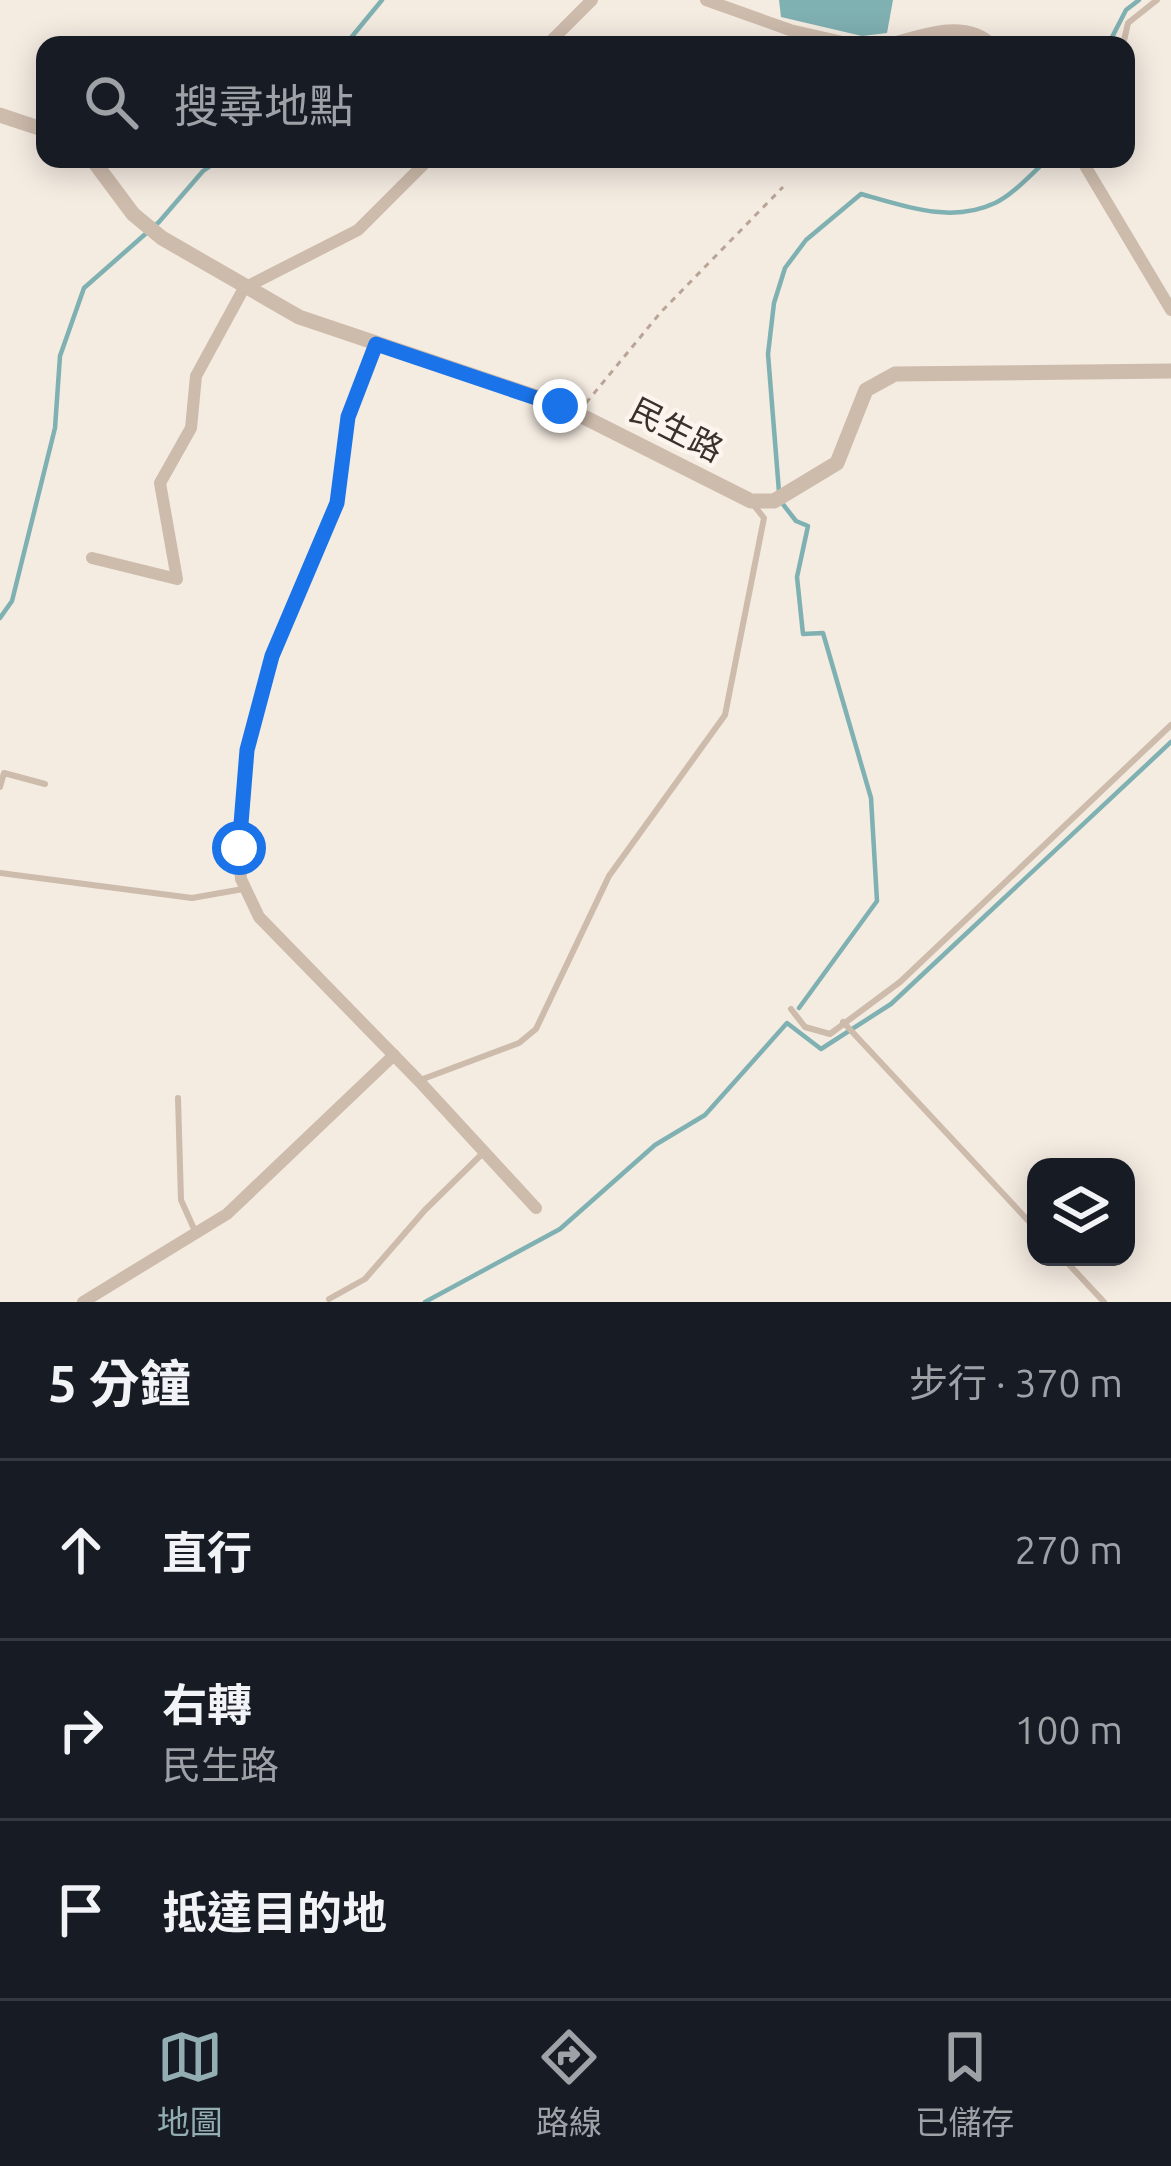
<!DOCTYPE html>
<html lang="zh-TW">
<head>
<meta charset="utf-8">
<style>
	:root { --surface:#171b24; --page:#242831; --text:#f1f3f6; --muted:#9ea1a6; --line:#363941; --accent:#92aeb2 }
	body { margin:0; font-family:Ubuntu,"Noto Sans TC",sans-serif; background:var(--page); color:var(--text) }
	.controls { position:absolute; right:36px; bottom:36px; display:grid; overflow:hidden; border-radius:24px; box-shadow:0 6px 30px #0003 }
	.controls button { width:108px; height:108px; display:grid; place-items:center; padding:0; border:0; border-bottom:3px solid var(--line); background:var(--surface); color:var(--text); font:60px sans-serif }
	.stop { position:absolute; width:36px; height:36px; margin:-27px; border:9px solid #1a73e8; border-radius:50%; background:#fff }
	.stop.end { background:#1a73e8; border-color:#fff; box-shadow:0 3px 12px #0008 }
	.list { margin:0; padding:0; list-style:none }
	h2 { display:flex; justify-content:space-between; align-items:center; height:156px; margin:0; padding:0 48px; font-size:51px }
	h2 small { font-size:39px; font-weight:400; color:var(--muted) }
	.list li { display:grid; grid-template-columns:78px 1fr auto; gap:36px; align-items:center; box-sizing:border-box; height:180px; padding:0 48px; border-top:3px solid var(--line) }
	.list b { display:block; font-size:45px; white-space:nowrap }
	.list p { margin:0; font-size:39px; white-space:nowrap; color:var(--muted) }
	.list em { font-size:39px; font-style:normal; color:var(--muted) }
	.icon { flex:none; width:66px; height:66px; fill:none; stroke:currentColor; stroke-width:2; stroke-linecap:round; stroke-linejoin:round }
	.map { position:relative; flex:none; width:1171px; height:1302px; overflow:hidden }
	.search { position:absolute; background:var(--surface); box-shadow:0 6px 30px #0003; left:36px; right:36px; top:36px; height:132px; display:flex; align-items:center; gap:30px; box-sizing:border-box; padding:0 42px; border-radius:24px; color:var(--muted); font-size:45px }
	.sheet { height:696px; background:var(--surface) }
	nav { display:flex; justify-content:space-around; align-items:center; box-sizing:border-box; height:168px; border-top:3px solid var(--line); background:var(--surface); font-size:33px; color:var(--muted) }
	nav a { display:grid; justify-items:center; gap:6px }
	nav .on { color:var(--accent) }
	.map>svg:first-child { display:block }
	.water { fill:#7fb0b2 }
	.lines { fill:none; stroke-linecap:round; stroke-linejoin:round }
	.stream { stroke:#7fb0b2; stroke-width:4.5 }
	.path { stroke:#b9a596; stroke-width:3; stroke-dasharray:6 6; stroke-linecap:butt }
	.service { stroke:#cdbbac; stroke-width:6 }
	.minor { stroke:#cdbbac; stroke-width:12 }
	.tertiary { stroke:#cdbbac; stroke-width:15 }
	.route { stroke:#1a73e8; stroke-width:15 }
	.labels { text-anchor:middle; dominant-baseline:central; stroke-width:9; stroke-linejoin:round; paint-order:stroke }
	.street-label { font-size:33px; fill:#3b302b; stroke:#fbf5ee }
</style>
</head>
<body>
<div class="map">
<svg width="1171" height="1302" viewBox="0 0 1171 1302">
	<rect width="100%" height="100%" fill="#f4ebe1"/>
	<path class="water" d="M779,0h114l-6,33 -25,3 -81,-19z"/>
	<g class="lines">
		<g class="stream">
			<path d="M345,45l37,-45"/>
			<path d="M1108,45l18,-35 13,-10"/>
			<path d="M779,492l-11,-138 6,-51 11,-35 21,-28 55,-46c43,12 90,30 134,9 19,-9 37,-30 53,-44"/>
			<path d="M782,503l14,18 12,5 -11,51 6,57 20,-1 48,165 6,103 -78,107"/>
			<path d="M0,618l12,-17 43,-173 5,-72 24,-68 75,-66 44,-51 18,-12"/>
			<path d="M425,1302l135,-73 95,-84 50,-30 82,-92 34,26 70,-45 280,-262"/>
		</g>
		<path class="path" d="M586,403l75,-91 122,-125"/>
		<g class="service">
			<path d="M1123,45l5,-22 29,-23"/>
			<path d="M0,787l4,-14 41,11"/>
			<path d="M0,873l192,25 51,-9"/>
			<path d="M791,1009l14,18 25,7 70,-52 271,-257"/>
			<path d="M843,1022l193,207"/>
			<path d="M423,1079l96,-36 17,-14 73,-153 116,-161 39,-197 -12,-15"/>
			<path d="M178,1098l3,102 14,31"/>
			<path d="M1062,1257l42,45"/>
			<path d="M329,1299l36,-20 60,-69 57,-56"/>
		</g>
		<g class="minor">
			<path d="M706,0l84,30 66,15"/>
			<path d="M547,45l45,-45"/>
			<path d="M886,45c33,-9 78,-28 107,0"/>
			<path d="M1081,159l90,151"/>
			<path d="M376,344l-28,73 -11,86 -65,152 -25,95 -8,98 2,31 18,38 160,164 117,127"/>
			<path d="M92,558l85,21 -17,-96 31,-55 5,-52 48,-88 114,-58 71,-71"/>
			<path d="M83,1302l144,-88 167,-159"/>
		</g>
		<g class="tertiary">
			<path d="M0,115l45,15"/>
			<path d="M92,159l41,55 29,24 137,79 261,88 191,96h23l63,-38 29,-73 29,-16 276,-3"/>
		</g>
	</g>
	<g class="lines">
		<path class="route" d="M239,848l8,-98 25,-94 65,-153 11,-86 28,-73 184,62"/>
	</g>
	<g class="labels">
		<g class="street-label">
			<text transform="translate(677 429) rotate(27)">民生路</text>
		</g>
	</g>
</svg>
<div class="controls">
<button><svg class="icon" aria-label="layers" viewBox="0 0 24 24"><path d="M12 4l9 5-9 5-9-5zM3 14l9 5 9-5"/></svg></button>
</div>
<div class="stop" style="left:239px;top:848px"></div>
<div class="stop end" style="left:560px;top:406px"></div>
<div class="search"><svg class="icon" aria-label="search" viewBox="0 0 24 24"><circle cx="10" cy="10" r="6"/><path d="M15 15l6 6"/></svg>搜尋地點</div>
</div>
<section class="sheet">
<h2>5 分鐘<small>步行 · 370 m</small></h2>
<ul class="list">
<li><svg class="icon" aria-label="ahead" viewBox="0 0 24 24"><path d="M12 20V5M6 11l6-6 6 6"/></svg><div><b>直行</b></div><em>270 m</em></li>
<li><svg class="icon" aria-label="right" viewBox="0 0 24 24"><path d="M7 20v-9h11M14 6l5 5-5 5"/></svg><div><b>右轉</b><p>民生路</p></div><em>100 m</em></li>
<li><svg class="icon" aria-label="arrive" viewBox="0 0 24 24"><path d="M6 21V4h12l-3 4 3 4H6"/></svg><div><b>抵達目的地</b></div></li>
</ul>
</section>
<nav>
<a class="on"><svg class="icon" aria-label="map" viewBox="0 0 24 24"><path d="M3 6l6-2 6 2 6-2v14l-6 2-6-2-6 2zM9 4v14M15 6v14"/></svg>地圖</a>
<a><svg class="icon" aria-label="directions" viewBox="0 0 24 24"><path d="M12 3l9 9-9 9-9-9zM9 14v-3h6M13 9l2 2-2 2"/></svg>路線</a>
<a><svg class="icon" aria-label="saved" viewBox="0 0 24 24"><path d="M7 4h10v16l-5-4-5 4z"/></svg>已儲存</a>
</nav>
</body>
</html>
